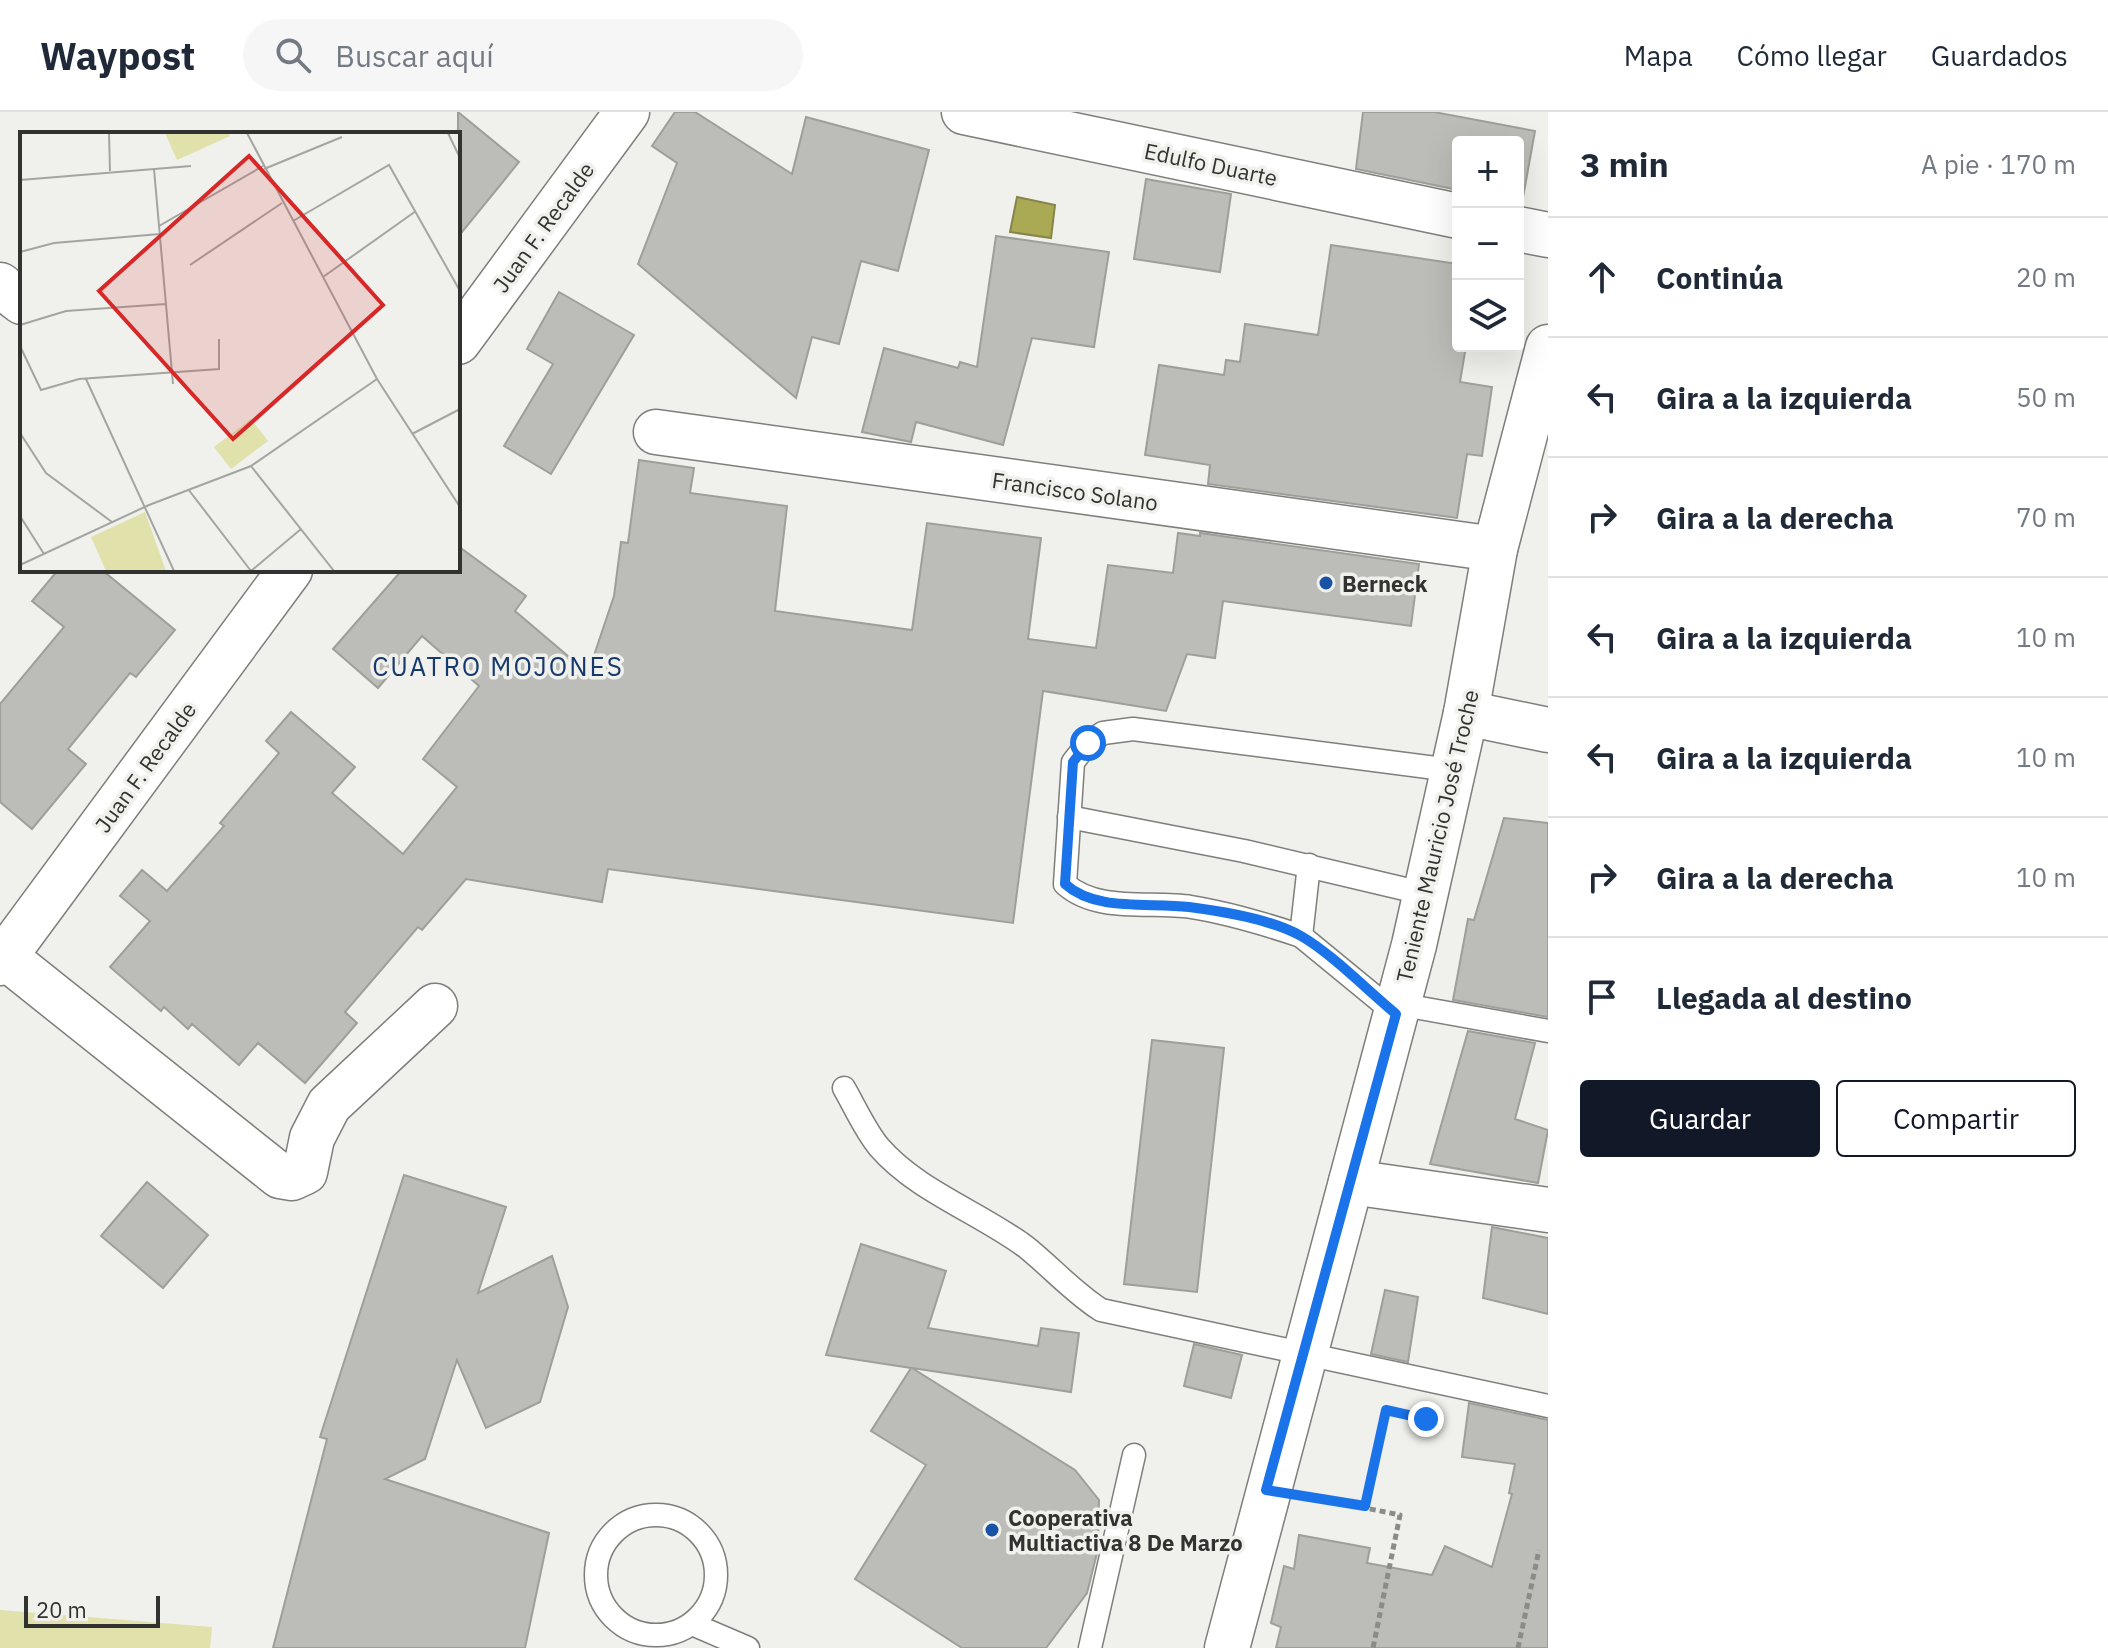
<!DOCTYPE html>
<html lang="es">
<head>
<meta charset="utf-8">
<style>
	:root { --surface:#fff; --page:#f6f6f7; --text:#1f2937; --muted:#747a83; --line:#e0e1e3; --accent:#111827 }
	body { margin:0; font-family:"IBM Plex Sans",sans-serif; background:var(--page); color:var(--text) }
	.controls { position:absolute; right:24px; top:24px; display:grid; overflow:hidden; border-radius:8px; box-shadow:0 8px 32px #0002 }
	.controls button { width:72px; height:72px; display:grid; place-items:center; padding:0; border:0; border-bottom:2px solid var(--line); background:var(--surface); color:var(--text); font:40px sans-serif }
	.scale { position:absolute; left:24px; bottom:20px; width:136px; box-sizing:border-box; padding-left:8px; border:4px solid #323231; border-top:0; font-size:22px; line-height:28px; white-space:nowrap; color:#323231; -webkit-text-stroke:6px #f0f0ec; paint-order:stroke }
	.stop { position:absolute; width:24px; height:24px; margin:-18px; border:6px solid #1a73e8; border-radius:50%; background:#fff }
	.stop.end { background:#1a73e8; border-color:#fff; box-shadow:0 2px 8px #0008 }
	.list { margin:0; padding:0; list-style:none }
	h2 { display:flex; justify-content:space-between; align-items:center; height:104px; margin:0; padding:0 32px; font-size:34px }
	h2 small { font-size:26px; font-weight:400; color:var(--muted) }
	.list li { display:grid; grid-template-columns:52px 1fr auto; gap:24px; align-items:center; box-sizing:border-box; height:120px; padding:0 32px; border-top:2px solid var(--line) }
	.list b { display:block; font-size:30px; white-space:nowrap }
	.list em { font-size:26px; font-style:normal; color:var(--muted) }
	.actions { display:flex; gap:16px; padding:24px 32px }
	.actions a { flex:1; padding:18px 0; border:2px solid var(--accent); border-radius:8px; text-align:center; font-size:28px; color:var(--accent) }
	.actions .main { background:var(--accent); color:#fff }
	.icon { flex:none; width:44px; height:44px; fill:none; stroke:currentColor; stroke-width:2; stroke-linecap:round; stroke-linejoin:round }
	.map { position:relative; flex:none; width:1548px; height:1536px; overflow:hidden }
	header { display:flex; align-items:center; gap:48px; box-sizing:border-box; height:112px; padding:0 40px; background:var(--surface); border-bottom:2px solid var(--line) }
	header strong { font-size:38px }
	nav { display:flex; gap:44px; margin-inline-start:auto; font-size:28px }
	.search { width:560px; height:72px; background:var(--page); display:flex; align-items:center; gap:20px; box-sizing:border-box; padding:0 28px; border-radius:44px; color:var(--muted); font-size:30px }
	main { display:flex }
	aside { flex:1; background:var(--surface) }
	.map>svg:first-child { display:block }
	.green { fill:#e0e1ab }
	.water { fill:#aaa954; stroke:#86854a; stroke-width:2 }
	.building { fill:#bcbcb8; stroke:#9e9e9a; stroke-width:2 }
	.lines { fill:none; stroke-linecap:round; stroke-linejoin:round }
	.service-casing { stroke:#7e7e7b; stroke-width:25 }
	.minor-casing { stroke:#7e7e7b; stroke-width:47 }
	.tertiary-casing { stroke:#7e7e7b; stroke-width:47 }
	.path { stroke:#8b8b89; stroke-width:5; stroke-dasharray:6 4; stroke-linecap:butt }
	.service { stroke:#fff; stroke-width:22 }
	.minor { stroke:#fff; stroke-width:44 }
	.tertiary { stroke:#fff; stroke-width:44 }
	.route { stroke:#1a73e8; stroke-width:10 }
	.poi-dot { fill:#1a53a5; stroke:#f0f0ec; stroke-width:3 }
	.labels { text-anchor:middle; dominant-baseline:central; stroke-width:7; stroke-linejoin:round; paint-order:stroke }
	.street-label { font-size:22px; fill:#323231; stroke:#f0f0ec }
	.poi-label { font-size:22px; font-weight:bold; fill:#323231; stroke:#f0f0ec; text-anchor:start }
	.quarter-label { font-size:26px; letter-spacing:2px; fill:#163a6e; stroke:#f0f0ec }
	.inset-road { fill:none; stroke:#a4a4a1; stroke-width:2 }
	.view { fill:#d62828; fill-opacity:0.15; stroke:#d62828; stroke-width:4 }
	.inset-edge { fill:none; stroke:#323231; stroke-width:4 }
</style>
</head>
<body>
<header>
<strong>Waypost</strong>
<div class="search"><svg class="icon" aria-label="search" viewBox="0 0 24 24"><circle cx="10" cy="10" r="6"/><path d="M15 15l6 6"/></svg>Buscar aquí</div>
<nav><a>Mapa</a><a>Cómo llegar</a><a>Guardados</a></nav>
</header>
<main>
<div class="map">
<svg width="1548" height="1536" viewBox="0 0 1548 1536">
	<rect width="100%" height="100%" fill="#f0f0ec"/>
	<path class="green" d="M0,1498l212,17 -2,21h-210z"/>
	<path class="water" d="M1017,85l38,8 -4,33 -41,-6z"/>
	<g class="building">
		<path d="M458,0l61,50 -61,75z"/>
		<path d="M675,0h20l97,62 14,-57 123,33 -31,121 -37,-10 -22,83 -27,-7 -16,61 -158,-134 39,-101 -25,-17z"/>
		<path d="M1363,0h71l101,19 -13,72 -4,-1v-60h-60v48l-102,-21z"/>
		<path d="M1146,67l85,15 -11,78 -86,-13z"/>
		<path d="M996,124l113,16 -15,95 -62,-9 -29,107 -87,-23 -5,20 -49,-10 22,-84 74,20 2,-6 17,5z"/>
		<path d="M1331,133l127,19v82h8l-6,36 32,5 -10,69 -15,-2 -10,64 -249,-34 2,-19 -65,-10 14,-90 65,10 2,-15 14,2 5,-38 73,11z"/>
		<path d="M559,180l75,43 -83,139 -47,-28 49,-82 -26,-15z"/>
		<path d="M639,348l55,8 -4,25 97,13 -12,105 137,19 15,-107 114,15 -13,101 68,9 12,-83 65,8 5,-40 22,3v-3l219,31 -8,62 -188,-25 -8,57 -28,-4 -21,57 -123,-20 -30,232 -405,-54 -6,33 -136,-23 -44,51 -4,-3 -73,85 12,11 -52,60 -47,-40 -19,22 -47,-41 -4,5 -24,-22 -3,4 -51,-44 40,-46 -30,-25 22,-26 25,21 57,-65 -4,-3 59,-70 -13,-12 25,-29 64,55 -23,26 71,61 54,-67 -34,-28 56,-73 -57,-50 -44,52 -45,-39 69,-79h56v-24l68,50 -11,15 73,62 26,-77 7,-54 7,1z"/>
		<path d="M58,458h44l73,60 -39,47 -6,-4 -62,76 18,15 -54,65 -32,-27v-98l64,-77 -32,-26z"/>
		<path d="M1504,706l44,5v194l-95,-17 15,-81 6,1z"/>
		<path d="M1468,919l67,12 -20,76 33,11 -10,53 -108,-19z"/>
		<path d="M1152,928l72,8 -27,244 -73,-8z"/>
		<path d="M404,1063l102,32 -28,86 74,-37 16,51 -28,95 -54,26 -29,-68 -32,99 -40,20 164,54 -24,115h-252l54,-209 -7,-2z"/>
		<path d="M147,1070l61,53 -45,53 -62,-52z"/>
		<path d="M1492,1115l56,11v76l-65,-16z"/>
		<path d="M861,1132l85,27 -18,57 110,18 3,-18 38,5 -8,59 -159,-24 163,102 24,30 -1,49 -11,44 -41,55h-84l-107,-69 71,-114 -55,-34 40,-63 -85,-13z"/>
		<path d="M1385,1178l33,7 -10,65 -37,-8z"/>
		<path d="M1194,1232l48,11 -11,43 -47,-12z"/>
		<path d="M1469,1291l79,17v228h-272l5,-21 -10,-4 13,-57 10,3 5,-34 71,13 -3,15 65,12 13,-29 47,21 20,-73 -3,-1 6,-29 -53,-7z"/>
	</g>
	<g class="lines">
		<g class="service-casing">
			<g id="service">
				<path d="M1069,705l175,34 182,43"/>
				<path d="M1309,753l-8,71c-36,-12 -72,-23 -110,-29 -40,-6 -94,6 -126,-23l8,-122 15,-19 15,-10 30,-4 318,41"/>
				<path d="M1301,824l95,78"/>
				<path d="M1398,892l150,27"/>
				<path d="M844,976c11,19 21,42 35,59 38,44 100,65 147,100 26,21 47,45 75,63l447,96"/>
				<circle cx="656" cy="1463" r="60"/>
				<path d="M692,1512l56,24"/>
				<path d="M1090,1536l44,-193"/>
			</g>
		</g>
		<g class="minor-casing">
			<g id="minor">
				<path d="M964,0l494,104"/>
				<path d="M1518,117l30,6"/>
				<path d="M0,173l22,17"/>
				<path d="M458,230l169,-230"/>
				<path d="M656,320l839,117"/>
				<path d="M1466,601l82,17"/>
				<path d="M0,841l280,223 12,2 13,-6 7,-34 17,-33 106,-99"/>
				<path d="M0,851l290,-393"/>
				<path d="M1351,1070l197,28"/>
			</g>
		</g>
		<g class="tertiary-casing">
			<path id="tertiary" d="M1227,1536l187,-703 52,-232 29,-164 53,-202"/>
		</g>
		<g class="path">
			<path d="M1408,1303l18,4"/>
			<path d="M1311,1385l89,18 -27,133"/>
			<path d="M1365,1394l21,-96 4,1"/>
			<path d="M1518,1536l21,-98"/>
		</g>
		<use href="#service" class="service"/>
		<use href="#minor" class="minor"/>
		<use href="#tertiary" class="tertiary"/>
	</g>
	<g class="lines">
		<path class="route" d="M1088,631l-15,19 -8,122c31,28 84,18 124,23 32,4 84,13 112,29 30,17 67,55 95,78l-130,476 99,16 21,-96 40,9"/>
	</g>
	<g class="poi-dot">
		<circle cx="1326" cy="471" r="8"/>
		<circle cx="992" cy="1418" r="8"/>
	</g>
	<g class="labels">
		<g class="street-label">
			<text transform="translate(1211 52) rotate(12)">Edulfo Duarte</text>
			<text transform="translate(543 115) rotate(-54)">Juan F. Recalde</text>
			<text transform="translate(1075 379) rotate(8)">Francisco Solano</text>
			<text transform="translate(145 655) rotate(-54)">Juan F. Recalde</text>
			<text transform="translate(1437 724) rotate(-77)">Teniente Mauricio José Troche</text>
		</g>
		<g class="poi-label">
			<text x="1342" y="471">Berneck</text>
			<text x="1008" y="1405">Cooperativa<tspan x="1008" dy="25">Multiactiva 8 De Marzo</tspan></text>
		</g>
		<g class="quarter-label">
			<text x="498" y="554">CUATRO MOJONES</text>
		</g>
	</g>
	<g transform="translate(20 20)">
		<rect width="440" height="440" fill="#f0f0ec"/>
		<path d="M145,1h63l2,3 -53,24zM231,287l17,22 -37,28 -17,-22zM125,380l21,59h-60l-15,-34z" fill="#e0e1ab"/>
		<path class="inset-road" d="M89,1l1,38M227,1l130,246 83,128M428,1l12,25M134,37l19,215M244,37l78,-32M0,48l171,-14M273,89l96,-56 71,126M139,94l104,-60M0,120l34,-9 106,-9M170,133l92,-62M303,145l93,-66M0,193l46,-14 100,-7M0,214l21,44 38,-11 140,-10v-30M66,247l88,192M0,301l26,40 66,49M392,302l48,-25M231,334l83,105M168,357l63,82M0,384l24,38M0,433l129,-60 102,-39 126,-87M231,439l50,-42"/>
		<path class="view" d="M229,24l134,149 -150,134 -134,-148z"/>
		<rect width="440" height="440" class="inset-edge"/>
	</g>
</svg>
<div class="controls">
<button>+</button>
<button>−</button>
<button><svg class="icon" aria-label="layers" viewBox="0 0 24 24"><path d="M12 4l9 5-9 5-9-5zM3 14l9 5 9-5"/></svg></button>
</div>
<div class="scale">20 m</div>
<div class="stop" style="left:1088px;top:631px"></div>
<div class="stop end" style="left:1426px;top:1307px"></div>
</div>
<aside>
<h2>3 min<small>A pie · 170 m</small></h2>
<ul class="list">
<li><svg class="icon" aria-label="ahead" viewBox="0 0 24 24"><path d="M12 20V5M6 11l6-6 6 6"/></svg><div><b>Continúa</b></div><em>20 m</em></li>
<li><svg class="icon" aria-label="left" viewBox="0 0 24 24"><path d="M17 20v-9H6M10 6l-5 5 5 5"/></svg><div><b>Gira a la izquierda</b></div><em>50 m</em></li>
<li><svg class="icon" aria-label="right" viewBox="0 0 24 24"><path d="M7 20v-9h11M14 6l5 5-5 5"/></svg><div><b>Gira a la derecha</b></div><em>70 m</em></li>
<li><svg class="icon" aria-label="left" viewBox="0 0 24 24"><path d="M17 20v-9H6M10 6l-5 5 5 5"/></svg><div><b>Gira a la izquierda</b></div><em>10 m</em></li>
<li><svg class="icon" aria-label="left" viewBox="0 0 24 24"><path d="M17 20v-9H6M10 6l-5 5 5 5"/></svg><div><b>Gira a la izquierda</b></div><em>10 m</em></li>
<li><svg class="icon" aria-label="right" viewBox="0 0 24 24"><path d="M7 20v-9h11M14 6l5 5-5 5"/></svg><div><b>Gira a la derecha</b></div><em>10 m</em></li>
<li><svg class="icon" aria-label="arrive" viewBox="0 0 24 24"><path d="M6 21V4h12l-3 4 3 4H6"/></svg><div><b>Llegada al destino</b></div></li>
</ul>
<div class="actions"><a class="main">Guardar</a><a>Compartir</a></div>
</aside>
</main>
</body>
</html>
